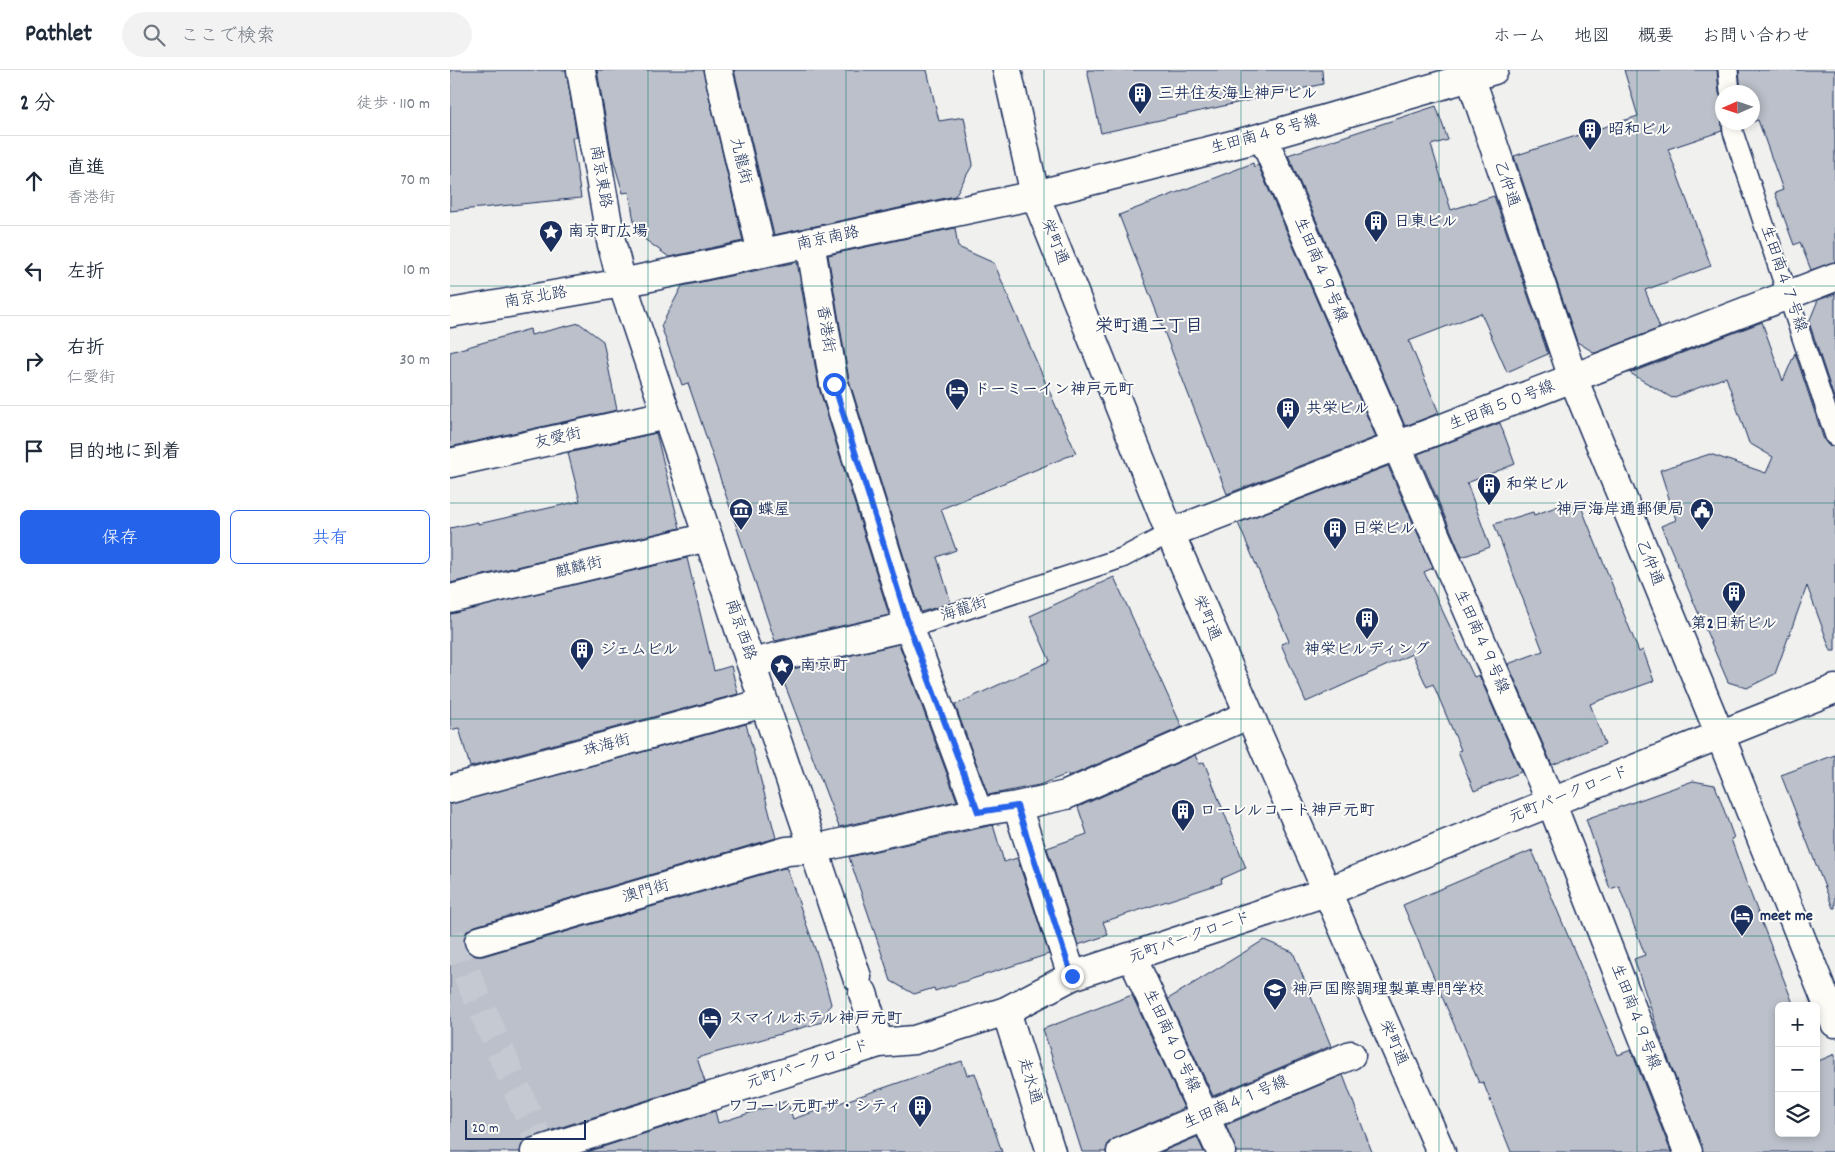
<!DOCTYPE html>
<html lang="ja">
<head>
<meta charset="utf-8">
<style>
	:root { --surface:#fff; --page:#f2f2f3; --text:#1f2937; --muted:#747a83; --line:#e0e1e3; --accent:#2563eb }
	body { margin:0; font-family:Dekko,"Klee One",sans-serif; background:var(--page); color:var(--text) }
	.controls { position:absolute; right:15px; bottom:15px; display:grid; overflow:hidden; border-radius:8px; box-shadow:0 2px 8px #0003 }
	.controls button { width:45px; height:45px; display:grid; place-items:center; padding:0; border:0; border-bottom:1px solid var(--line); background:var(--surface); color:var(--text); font:25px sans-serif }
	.compass { position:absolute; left:1265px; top:15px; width:45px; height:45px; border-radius:50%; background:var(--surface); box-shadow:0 2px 8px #0003; rotate:267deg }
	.scale { position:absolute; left:15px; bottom:12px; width:121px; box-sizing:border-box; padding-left:5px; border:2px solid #1b2f5e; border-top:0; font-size:14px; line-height:18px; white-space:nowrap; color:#1b2f5e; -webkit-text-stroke:4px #fdfcf7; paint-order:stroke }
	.stop { position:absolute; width:15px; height:15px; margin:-11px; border:4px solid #2563eb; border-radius:50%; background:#fff }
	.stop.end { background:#2563eb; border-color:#fff; box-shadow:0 1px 5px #0008 }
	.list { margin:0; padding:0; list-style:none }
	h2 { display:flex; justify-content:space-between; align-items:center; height:65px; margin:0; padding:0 20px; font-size:21px }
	h2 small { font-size:16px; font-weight:400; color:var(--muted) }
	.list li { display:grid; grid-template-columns:32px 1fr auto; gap:15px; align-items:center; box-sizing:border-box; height:90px; padding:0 20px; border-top:1px solid var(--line) }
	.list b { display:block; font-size:19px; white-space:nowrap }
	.list p { margin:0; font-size:16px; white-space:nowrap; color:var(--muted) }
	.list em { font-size:16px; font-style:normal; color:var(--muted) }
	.actions { display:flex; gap:10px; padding:15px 20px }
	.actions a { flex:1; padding:11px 0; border:1px solid var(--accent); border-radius:8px; text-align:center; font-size:18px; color:var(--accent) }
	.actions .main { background:var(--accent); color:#fff }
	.icon { flex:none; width:28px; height:28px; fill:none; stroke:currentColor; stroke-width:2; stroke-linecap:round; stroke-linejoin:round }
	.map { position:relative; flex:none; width:1385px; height:1082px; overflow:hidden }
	header { display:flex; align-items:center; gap:30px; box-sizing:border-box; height:70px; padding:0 25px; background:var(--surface); border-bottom:1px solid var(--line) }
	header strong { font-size:24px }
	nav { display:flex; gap:28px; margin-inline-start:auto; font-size:18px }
	.search { width:350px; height:45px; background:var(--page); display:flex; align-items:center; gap:12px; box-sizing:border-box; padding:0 18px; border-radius:28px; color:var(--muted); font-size:19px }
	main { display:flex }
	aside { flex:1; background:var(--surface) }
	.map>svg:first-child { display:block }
	.building { fill:#bbc0ca; stroke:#1b2f5e }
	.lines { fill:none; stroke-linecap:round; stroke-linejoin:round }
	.street-tunnel { stroke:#c5c9d1; stroke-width:28; stroke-dasharray:28 14; stroke-linecap:butt }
	.lane-casing { stroke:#1b2f5e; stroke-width:22 }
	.street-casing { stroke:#1b2f5e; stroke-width:31 }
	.secondary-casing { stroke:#1b2f5e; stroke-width:31 }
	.lane { stroke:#fdfcf7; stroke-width:19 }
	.street { stroke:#fdfcf7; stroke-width:28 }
	.secondary { stroke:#fdfcf7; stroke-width:28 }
	.route { stroke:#2563eb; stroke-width:6 }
	.grid { fill:none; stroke:#0f766e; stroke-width:1; stroke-opacity:0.55 }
	.labels { text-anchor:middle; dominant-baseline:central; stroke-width:4; stroke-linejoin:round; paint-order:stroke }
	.poi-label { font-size:16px; font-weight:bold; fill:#1b2f5e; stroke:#fdfcf7; text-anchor:start }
	.street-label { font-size:16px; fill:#1b2f5e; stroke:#fdfcf7 }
	.neighbourhood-label { font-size:18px; font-weight:bold; fill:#1b2f5e; stroke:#fdfcf7 }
</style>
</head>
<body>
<header>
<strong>Pathlet</strong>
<div class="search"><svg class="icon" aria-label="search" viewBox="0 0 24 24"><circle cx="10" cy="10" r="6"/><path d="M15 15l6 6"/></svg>ここで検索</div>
<nav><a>ホーム</a><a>地図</a><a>概要</a><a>お問い合わせ</a></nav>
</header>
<main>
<aside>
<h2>2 分<small>徒歩 · 110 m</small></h2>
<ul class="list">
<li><svg class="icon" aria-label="ahead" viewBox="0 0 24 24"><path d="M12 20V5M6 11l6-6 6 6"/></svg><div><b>直進</b><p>香港街</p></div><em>70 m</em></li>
<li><svg class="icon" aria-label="left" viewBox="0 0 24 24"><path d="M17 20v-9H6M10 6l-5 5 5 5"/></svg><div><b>左折</b></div><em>10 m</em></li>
<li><svg class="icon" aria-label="right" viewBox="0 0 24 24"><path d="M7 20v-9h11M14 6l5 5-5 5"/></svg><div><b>右折</b><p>仁愛街</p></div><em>30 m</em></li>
<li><svg class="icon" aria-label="arrive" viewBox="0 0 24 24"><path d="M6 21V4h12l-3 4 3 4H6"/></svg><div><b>目的地に到着</b></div></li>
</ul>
<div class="actions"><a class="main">保存</a><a>共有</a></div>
</aside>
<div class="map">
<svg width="1385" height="1082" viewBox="0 0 1385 1082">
	<rect width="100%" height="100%" fill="#f0f0ee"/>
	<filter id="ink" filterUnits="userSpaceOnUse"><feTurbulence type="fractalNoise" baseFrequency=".02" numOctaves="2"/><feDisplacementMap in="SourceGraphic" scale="10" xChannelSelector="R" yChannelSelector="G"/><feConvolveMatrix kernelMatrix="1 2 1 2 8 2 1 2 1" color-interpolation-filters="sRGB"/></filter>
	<g filter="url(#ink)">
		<g class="building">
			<path d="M0,0h116l11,67 -5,1 9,60 -131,13z"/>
			<path d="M147,0h106l40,171 -74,16 -33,-24 -7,-41 -6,1 -11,-37z"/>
			<path d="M284,0h193l12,51 25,-4 9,47 -18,32 -181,39z"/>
			<path d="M637,0h235l1,14 -222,49z"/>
			<path d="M1174,0h93l2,23 3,7v31l-54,18 43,117 -66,24 15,38 -65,25 -18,-11 -63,-186 124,-40z"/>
			<path d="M1289,0h96v192l-24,8 -11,-28 -6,3 -19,-52 8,-3 -25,-70 -6,2v-30h-11z"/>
			<path d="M986,36l12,34 -17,5 20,65 43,-14 54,158 -41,18 -26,-59 -72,28 30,72 -34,13 -117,-271z"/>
			<path d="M803,93l1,4 4,-2 118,272 -149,57 -108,-279z"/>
			<path d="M505,158l3,19 36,16 82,190 -135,56 15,41 -19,7 14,46 -30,9 -72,-232 -21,-125z"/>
			<path d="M347,192l22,126 70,227 -114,26 -87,-258 -6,2 -21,-59 21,-40z"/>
			<path d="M1385,224v107l-26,-79 9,-22z"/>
			<path d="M1312,252l21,59 12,-28 29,87 4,5 7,2v204h-4l-24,-65 -32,88 -28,14 -19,-6 -67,-156 15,-6 -16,-50 50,-16 56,19 7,-16 -24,-14 -23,-66 -54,21 -42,-25z"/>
			<path d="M129,253l24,18 14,69 -167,37v-95l80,-23 1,6z"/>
			<path d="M1050,353l15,41 -48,19 23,64 -28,10 -44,-103z"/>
			<path d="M206,363l24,95 -230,55v-55l28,-6v2l102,-23 -12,-48z"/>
			<path d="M938,396l45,102 -9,4 50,105 5,-2 42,97 -47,19 -16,-40 3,-1 -28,-66 -6,3 -15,-33 -106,48 -25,-58 8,-3 -51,-118z"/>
			<path d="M1128,429l61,153 4,-2 11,31 -64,23 15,40 -53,21 -44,-101 35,-13 -49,-127 39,-12 1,3z"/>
			<path d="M237,488l27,113 17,-5 7,28 -268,73 -11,-39 -9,2v-116z"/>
			<path d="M664,507l68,150 -114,50v-3l-29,11 -51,10 -33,-90 95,-44 -20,-45z"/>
			<path d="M449,574l58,157 -118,26 -59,-155z"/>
			<path d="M296,654l30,114 -301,88 -8,5 -3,7v7l5,8 7,3h7l301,-88 3,1 32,91 12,44 -9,18 -125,36 8,24 -175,55 -7,5 -3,10h-70v-348z"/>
			<path d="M745,685l4,9 5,-2 42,106 -25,11 1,4 -119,39 5,13 -30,10 -31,-97 40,-14 -9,-27z"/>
			<path d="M1385,685v153h-2l-52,-133z"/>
			<path d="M1243,711l22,4 19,53 -3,1 14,40 49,127h-15v127h37v-71l19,-8v98h-132l-42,-113 -27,-80 11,-4 -26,-69 -9,3 -24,-70z"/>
			<path d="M543,755l11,37 13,-4 32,96 -114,37 -1,-3 -20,6 -23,-13 -42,-124z"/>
			<path d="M1082,780l86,205 13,-5 40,102h-160l-28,-70 -4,1 -76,-178z"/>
			<path d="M814,870l29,12 38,94 -118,50 -45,-97z"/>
			<path d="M682,925l52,113 -69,30 -7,5 -2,9h-24l-39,-123z"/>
			<path d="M512,991l5,14 8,-2 27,79h-415l128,-41 3,12 69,-22 6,18z"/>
			<path d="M893,1005l29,77h-136l-10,-27z"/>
			<path d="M747,1067l7,15h-43z"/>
		</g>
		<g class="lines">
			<path class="street-tunnel" d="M0,865l94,217"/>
			<g class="lane-casing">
				<g id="lane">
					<path d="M1278,0l2,22"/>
					<path d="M1282,52l1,10 102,304"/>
					<path d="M459,556l10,-1 203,-67 48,-25"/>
				</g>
			</g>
			<g class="street-casing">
				<g id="street">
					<path d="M131,0l30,171 11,42 235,694"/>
					<path d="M268,0l44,183"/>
					<path d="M1018,0l105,308 147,357 115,288"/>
					<path d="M813,67l288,665 137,350"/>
					<path d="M360,172l24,142 75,242 69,186"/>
					<path d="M0,243l172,-30 413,-88 228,-58 231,-67"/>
					<path d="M0,393l216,-48"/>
					<path d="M720,463l665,-256"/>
					<path d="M0,529l258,-62"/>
					<path d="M301,593l158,-37"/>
					<path d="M0,719l314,-86"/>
					<path d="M567,736l55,170"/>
					<path d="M29,871l308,-90 27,-2 164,-37 39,-6 49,-11 182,-80"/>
					<path d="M682,887l89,195"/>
					<path d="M413,923l16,50"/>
					<path d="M556,941l45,141"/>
					<path d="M85,1082l344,-109 35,-3 92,-29 66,-35 254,-84 509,-203"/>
					<path d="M671,1082l230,-97"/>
				</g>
			</g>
			<g class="secondary-casing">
				<path id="secondary" d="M557,0l28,125 135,338 271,619"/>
			</g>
			<use href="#lane" class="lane"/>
			<use href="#street" class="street"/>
			<use href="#secondary" class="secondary"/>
		</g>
	</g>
	<g class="lines" filter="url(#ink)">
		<path class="route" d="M384,314l75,242 69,186 39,-6 55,170"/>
	</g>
	<path class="grid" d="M198,0v1082M396,0v1082M594,0v1082M791,0v1082M989,0v1082M1187,0v1082M0,216h1385M0,433h1385M0,649h1385M0,866h1385"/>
	<defs>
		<g id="building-pin" transform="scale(1.25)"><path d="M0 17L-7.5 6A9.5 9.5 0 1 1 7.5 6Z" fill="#1b2f5e" stroke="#fdfcf7"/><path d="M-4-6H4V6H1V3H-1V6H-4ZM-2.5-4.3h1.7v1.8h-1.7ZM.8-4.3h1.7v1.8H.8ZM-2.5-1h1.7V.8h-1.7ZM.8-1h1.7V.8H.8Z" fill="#fff"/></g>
		<g id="sight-pin" transform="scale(1.25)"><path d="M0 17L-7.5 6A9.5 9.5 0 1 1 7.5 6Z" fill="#1b2f5e" stroke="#fdfcf7"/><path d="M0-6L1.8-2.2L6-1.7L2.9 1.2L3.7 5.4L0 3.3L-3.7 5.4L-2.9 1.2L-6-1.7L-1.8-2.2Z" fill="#fff"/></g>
		<g id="hotel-pin" transform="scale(1.25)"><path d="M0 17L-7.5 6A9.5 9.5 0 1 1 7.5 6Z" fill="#1b2f5e" stroke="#fdfcf7"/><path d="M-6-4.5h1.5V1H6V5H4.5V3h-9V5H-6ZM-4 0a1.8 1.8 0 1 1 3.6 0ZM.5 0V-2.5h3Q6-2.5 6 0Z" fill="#fff"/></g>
		<g id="museum-pin" transform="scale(1.25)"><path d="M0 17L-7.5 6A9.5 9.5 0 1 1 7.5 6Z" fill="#1b2f5e" stroke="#fdfcf7"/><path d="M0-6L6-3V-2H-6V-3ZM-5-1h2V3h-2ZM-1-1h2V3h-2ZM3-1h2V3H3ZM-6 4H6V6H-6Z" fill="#fff"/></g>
		<g id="civic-pin" transform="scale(1.25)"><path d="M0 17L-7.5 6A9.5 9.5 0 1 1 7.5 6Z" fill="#1b2f5e" stroke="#fdfcf7"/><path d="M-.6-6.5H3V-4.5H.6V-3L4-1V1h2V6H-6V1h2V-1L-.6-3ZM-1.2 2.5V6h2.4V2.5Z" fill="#fff"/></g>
		<g id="university-pin" transform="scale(1.25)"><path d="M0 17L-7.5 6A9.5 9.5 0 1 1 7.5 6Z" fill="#1b2f5e" stroke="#fdfcf7"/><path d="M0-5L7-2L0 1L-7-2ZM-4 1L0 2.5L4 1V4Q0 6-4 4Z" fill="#fff"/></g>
	</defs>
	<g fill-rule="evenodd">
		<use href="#building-pin" x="690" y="24"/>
		<use href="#building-pin" x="1140" y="60"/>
		<use href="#building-pin" x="926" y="152"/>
		<use href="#sight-pin" x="101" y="162"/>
		<use href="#hotel-pin" x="507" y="320"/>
		<use href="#building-pin" x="838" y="339"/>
		<use href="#building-pin" x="1039" y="415"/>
		<use href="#museum-pin" x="291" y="440"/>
		<use href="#civic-pin" x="1252" y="440"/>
		<use href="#building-pin" x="885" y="459"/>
		<use href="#building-pin" x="1284" y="523"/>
		<use href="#building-pin" x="917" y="549"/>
		<use href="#building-pin" x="132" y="580"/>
		<use href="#sight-pin" x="332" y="596"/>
		<use href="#building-pin" x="733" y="741"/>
		<use href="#hotel-pin" x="1292" y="846"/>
		<use href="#university-pin" x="825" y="920"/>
		<use href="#hotel-pin" x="260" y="949"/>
		<use href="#building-pin" x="470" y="1037"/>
	</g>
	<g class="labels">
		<g class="poi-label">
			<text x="708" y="24">三井住友海上神戸ビル</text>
			<text x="1158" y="60">昭和ビル</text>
			<text x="944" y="152">日東ビル</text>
			<text x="118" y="162">南京町広場</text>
			<text x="524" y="320">ドーミーイン神戸元町</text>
			<text x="856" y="339">共栄ビル</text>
			<text x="1056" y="415">和栄ビル</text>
			<text x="308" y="440">蝶屋</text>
			<text x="1234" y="440" text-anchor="end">神戸海岸通郵便局</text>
			<text x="902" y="459">日栄ビル</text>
			<text x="1284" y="554" text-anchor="middle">第2日新ビル</text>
			<text x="150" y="580">ジェムビル</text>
			<text x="917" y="580" text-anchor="middle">神栄ビルディング</text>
			<text x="350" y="596">南京町</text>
			<text x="750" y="741">ローレルコート神戸元町</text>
			<text x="1310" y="846">meet me</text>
			<text x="842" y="920">神戸国際調理製菓専門学校</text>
			<text x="278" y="949">スマイルホテル神戸元町</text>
			<text x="452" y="1037" text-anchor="end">ワコーレ元町ザ・シティ</text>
		</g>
		<g class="street-label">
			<text transform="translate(815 65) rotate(-15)">生田南４８号線</text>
			<text transform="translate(290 91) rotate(76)">九龍街</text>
			<text transform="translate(150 107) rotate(80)">南京東路</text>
			<text transform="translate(1056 114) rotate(71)">乙仲通</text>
			<text transform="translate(378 169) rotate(-12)">南京南路</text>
			<text transform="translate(604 172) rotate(68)">栄町通</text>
			<text transform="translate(870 200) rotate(67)">生田南４９号線</text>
			<text transform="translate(1333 209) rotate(71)">生田南４７号線</text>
			<text transform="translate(86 228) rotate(-10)">南京北路</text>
			<text transform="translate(375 259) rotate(81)">香港街</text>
			<text transform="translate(1052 336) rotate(-21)">生田南５０号線</text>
			<text transform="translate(108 369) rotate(-13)">友愛街</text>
			<text transform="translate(1199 493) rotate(68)">乙仲通</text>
			<text transform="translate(129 498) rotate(-13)">麒麟街</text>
			<text transform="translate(514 540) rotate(-18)">海龍街</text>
			<text transform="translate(756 548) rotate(67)">栄町通</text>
			<text transform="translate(290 560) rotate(71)">南京西路</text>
			<text transform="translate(1031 572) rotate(66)">生田南４９号線</text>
			<text transform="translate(157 676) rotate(-15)">珠海街</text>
			<text transform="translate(1119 725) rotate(-22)">元町パークロード</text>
			<text transform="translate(196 822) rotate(-16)">澳門街</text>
			<text transform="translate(740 868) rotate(-19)">元町パークロード</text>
			<text transform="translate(1185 947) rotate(69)">生田南４９号線</text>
			<text transform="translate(721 971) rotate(65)">生田南４０号線</text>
			<text transform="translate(943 973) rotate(66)">栄町通</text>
			<text transform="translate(358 995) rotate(-18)">元町パークロード</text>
			<text transform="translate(579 1011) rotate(73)">走水通</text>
			<text transform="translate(786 1033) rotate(-23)">生田南４１号線</text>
		</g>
		<g class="neighbourhood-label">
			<text x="699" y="257">栄町通二丁目</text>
		</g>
	</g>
</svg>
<div class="controls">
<button>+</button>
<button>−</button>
<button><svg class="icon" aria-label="layers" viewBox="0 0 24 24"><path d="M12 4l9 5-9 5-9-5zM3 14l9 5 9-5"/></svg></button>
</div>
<svg class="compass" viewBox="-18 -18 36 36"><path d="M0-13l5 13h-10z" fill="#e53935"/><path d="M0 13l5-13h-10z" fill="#747a83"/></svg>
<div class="scale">20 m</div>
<div class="stop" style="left:384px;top:314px"></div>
<div class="stop end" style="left:622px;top:906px"></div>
</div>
</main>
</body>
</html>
